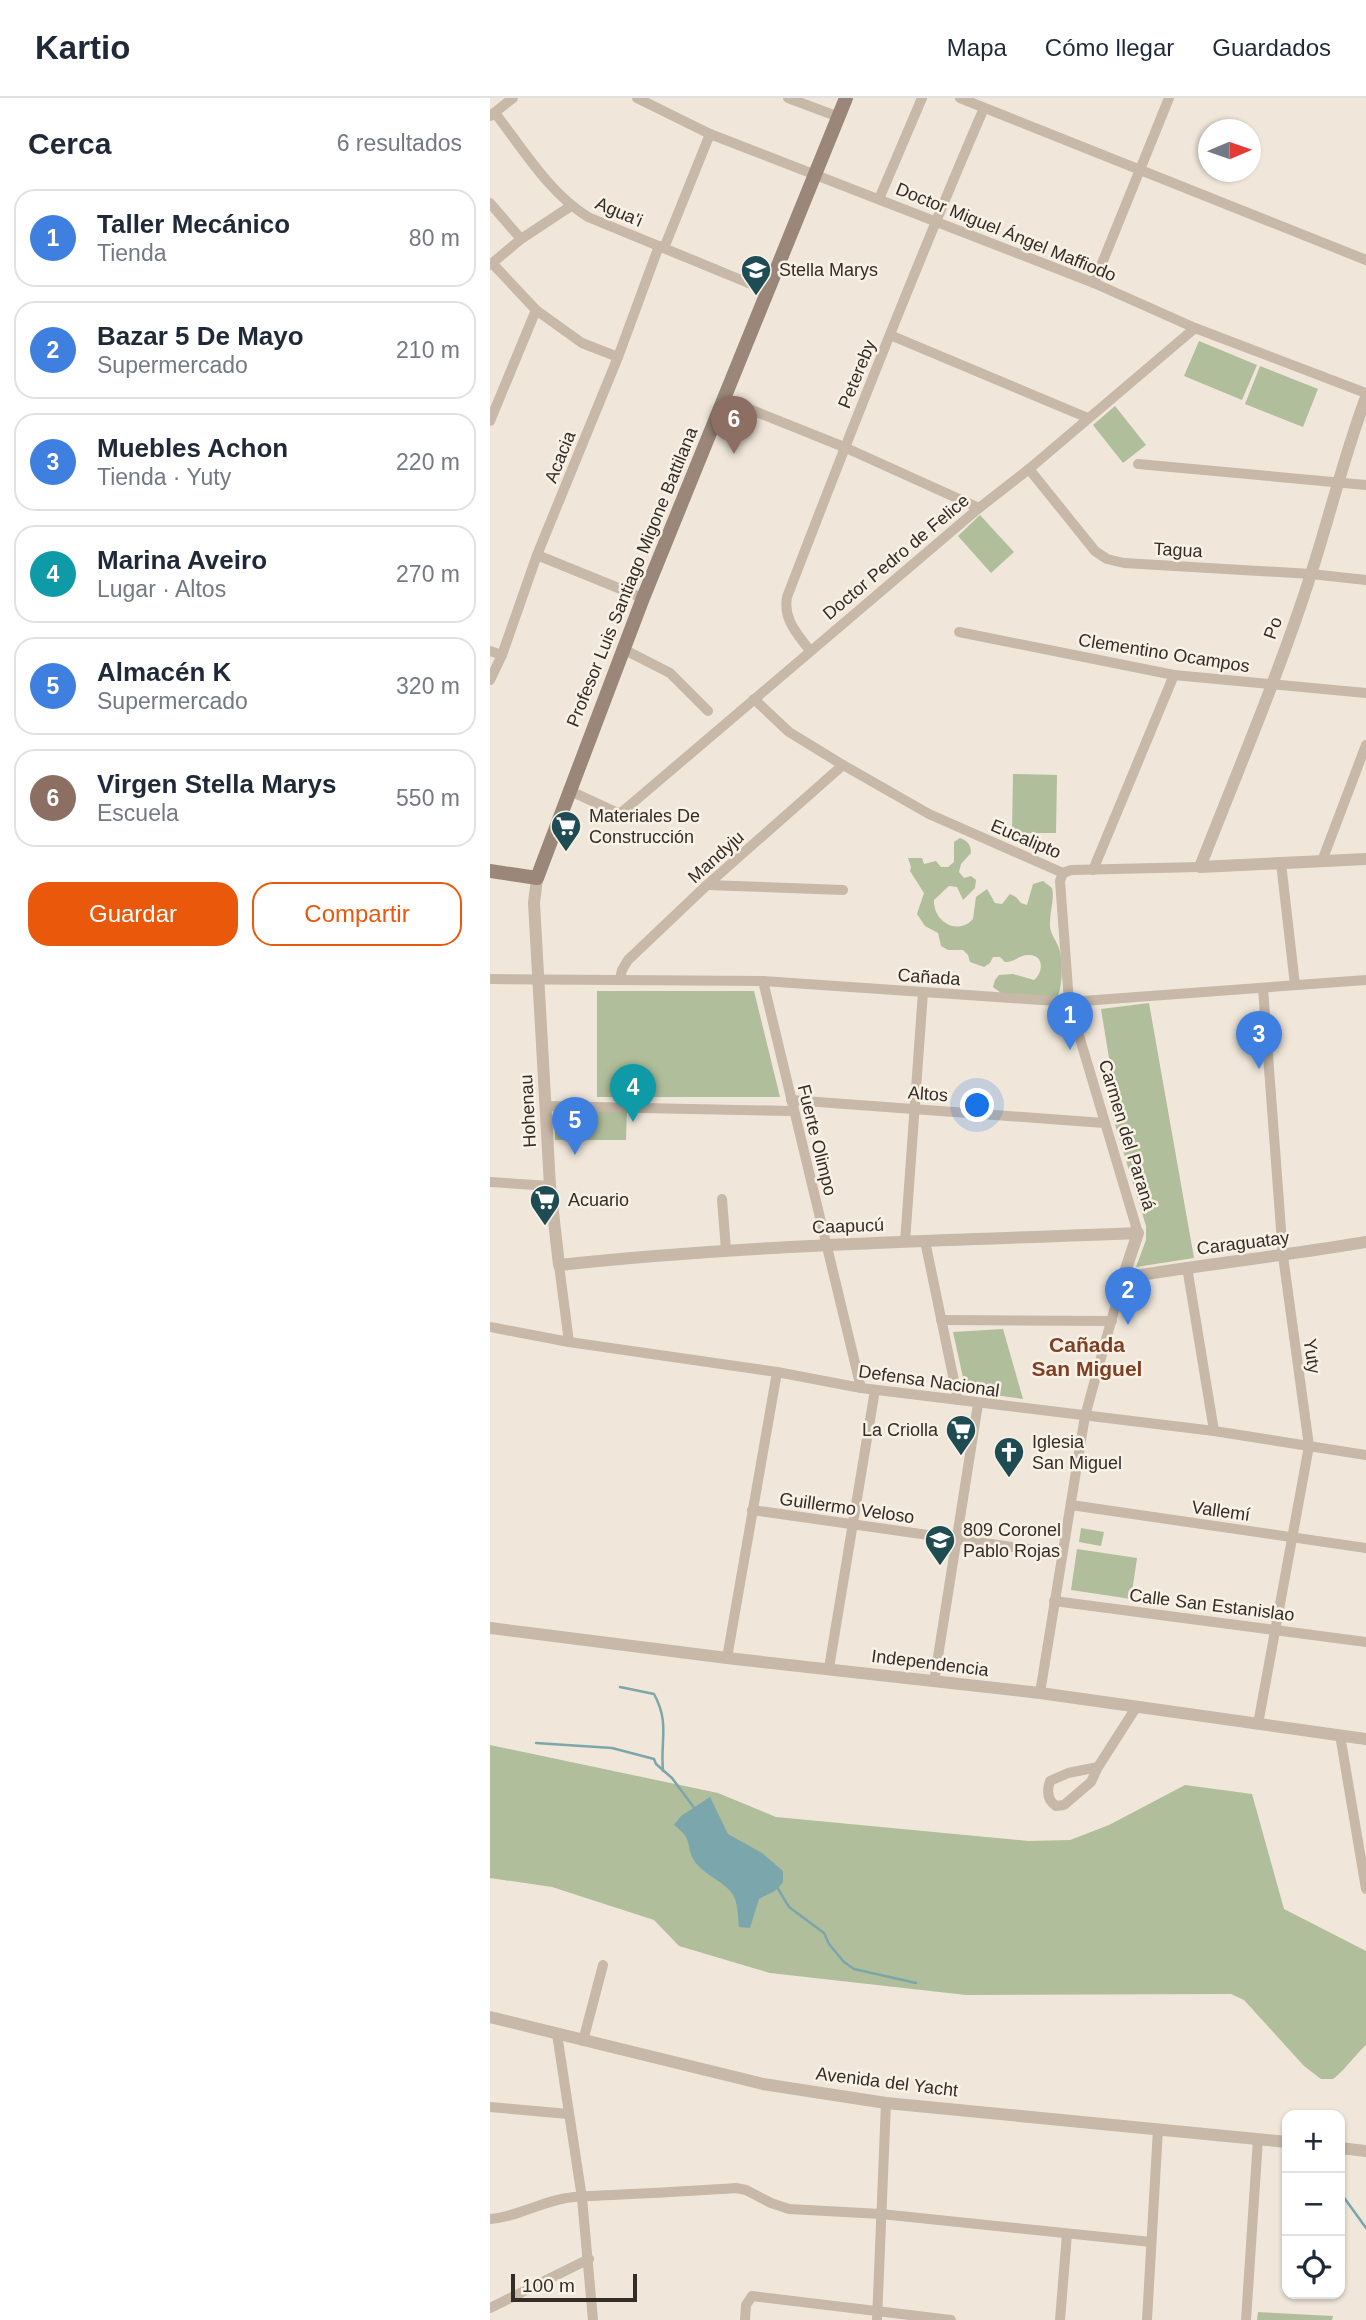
<!DOCTYPE html>
<html lang="es">
<head>
<meta charset="utf-8">
<style>
	:root { --surface:#fff; --page:#f2f2f3; --text:#1f2937; --muted:#747a83; --line:#e0e1e3; --accent:#ea580c }
	body { margin:0; font-family:Helvetica,sans-serif; background:var(--page); color:var(--text) }
	.controls { position:absolute; right:21px; bottom:21px; display:grid; overflow:hidden; border-radius:14px; box-shadow:0 2px 5px #0004 }
	.controls button { width:63px; height:63px; display:grid; place-items:center; padding:0; border:0; border-bottom:2px solid var(--line); background:var(--surface); color:var(--text); font:35px sans-serif }
	.compass { position:absolute; left:708px; top:21px; width:63px; height:63px; border-radius:50%; background:var(--surface); box-shadow:0 2px 5px #0004; rotate:88deg }
	.scale { position:absolute; left:21px; bottom:18px; width:126px; box-sizing:border-box; padding-left:7px; border:4px solid #342c27; border-top:0; font-size:19px; line-height:24px; white-space:nowrap; color:#342c27; -webkit-text-stroke:5px #f8f1e6; paint-order:stroke }
	.you { position:absolute; left:488px; top:1008px; width:24px; height:24px; margin:-18px; border:5px solid #fff; border-radius:50%; background:#1a73e8; box-shadow:0 0 0 10px #1a73e833 }
	.badge { display:grid; place-items:center; width:46px; height:46px; border-radius:50%; background:var(--accent); color:#fff; font-size:23px; font-weight:700 }
	.pin { position:absolute; translate:-50% -58px; filter:drop-shadow(0 2px 4px #0008) }
	.pin::after { content:''; position:absolute; top:37px; width:24px; height:21px; background:inherit; clip-path:polygon(0 0,100% 0,50% 100%) }
	.list { margin:0; padding:0; list-style:none }
	h2 { display:flex; justify-content:space-between; align-items:center; height:91px; margin:0; padding:0 28px; font-size:30px }
	h2 small { font-size:23px; font-weight:400; color:var(--muted) }
	.list li { display:grid; grid-template-columns:46px 1fr auto; gap:21px; align-items:center; box-sizing:border-box; height:98px; margin:0 14px 14px; padding:0 14px; border:2px solid var(--line); border-radius:21px }
	.list b { display:block; font-size:26px; white-space:nowrap }
	.list p { margin:0; font-size:23px; white-space:nowrap; color:var(--muted) }
	.list em { font-size:23px; font-style:normal; color:var(--muted) }
	.actions { display:flex; gap:14px; padding:21px 28px }
	.actions a { flex:1; padding:16px 0; border:2px solid var(--accent); border-radius:21px; text-align:center; font-size:24px; color:var(--accent) }
	.actions .main { background:var(--accent); color:#fff }
	.icon { flex:none; width:38px; height:38px; fill:none; stroke:currentColor; stroke-width:2; stroke-linecap:round; stroke-linejoin:round }
	.map { position:relative; flex:none; width:876px; height:2222px; overflow:hidden }
	header { display:flex; align-items:center; gap:42px; box-sizing:border-box; height:98px; padding:0 35px; background:var(--surface); border-bottom:2px solid var(--line) }
	header strong { font-size:33px }
	nav { display:flex; gap:38px; margin-inline-start:auto; font-size:24px }
	main { display:flex }
	aside { flex:1; background:var(--surface) }
	.map>svg:first-child { display:block }
	.green { fill:#b0be9b }
	.water { fill:#7ba6ab }
	.lines { fill:none; stroke-linecap:round; stroke-linejoin:round }
	.stream { stroke:#7ba6ab; stroke-width:2.5 }
	.minor { stroke:#c7b8a7; stroke-width:10 }
	.tertiary { stroke:#c7b8a7; stroke-width:12 }
	.secondary { stroke:#9a8779; stroke-width:14 }
	.labels { text-anchor:middle; dominant-baseline:central; stroke-width:5; stroke-linejoin:round; paint-order:stroke }
	.street-label { font-size:18px; fill:#342c27; stroke:#f8f1e6 }
	.poi-label { font-size:18px; fill:#342c27; stroke:#f8f1e6; text-anchor:start }
	.quarter-label { font-size:21px; font-weight:bold; fill:#7e3f25; stroke:#f8f1e6 }
</style>
</head>
<body>
<header>
<strong>Kartio</strong>
<nav><a>Mapa</a><a>Cómo llegar</a><a>Guardados</a></nav>
</header>
<main>
<aside>
<h2>Cerca<small>6 resultados</small></h2>
<ul class="list">
<li><span class="badge" style="background:#3f7fe0">1</span><div><b>Taller Mecánico</b><p>Tienda</p></div><em>80 m</em></li>
<li><span class="badge" style="background:#3f7fe0">2</span><div><b>Bazar 5 De Mayo</b><p>Supermercado</p></div><em>210 m</em></li>
<li><span class="badge" style="background:#3f7fe0">3</span><div><b>Muebles Achon</b><p>Tienda · Yuty</p></div><em>220 m</em></li>
<li><span class="badge" style="background:#0f9aa8">4</span><div><b>Marina Aveiro</b><p>Lugar · Altos</p></div><em>270 m</em></li>
<li><span class="badge" style="background:#3f7fe0">5</span><div><b>Almacén K</b><p>Supermercado</p></div><em>320 m</em></li>
<li><span class="badge" style="background:#8d6e63">6</span><div><b>Virgen Stella Marys</b><p>Escuela</p></div><em>550 m</em></li>
</ul>
<div class="actions"><a class="main">Guardar</a><a>Compartir</a></div>
</aside>
<div class="map">
<svg width="876" height="2222" viewBox="0 0 876 2222">
	<rect width="100%" height="100%" fill="#f0e7da"/>
	<g class="green">
		<path d="M709,243l58,24 -15,35 -58,-24z"/>
		<path d="M770,268l58,23 -15,38 -58,-23z"/>
		<path d="M625,308l31,39 -23,18 -30,-38z"/>
		<path d="M490,417l34,37 -23,21 -33,-37z"/>
		<path d="M523,676l44,1 -1,58h-44z"/>
		<path d="M470,740c8,3 11,7 11,15l-10,11 -2,8 5,6 7,-2 5,4 -1,8 -12,12 -6,-13 -8,-1 -15,14c-1,22 24,36 39,19l3,-22 11,-8 8,14 7,1 8,-10 6,3 5,6 6,2 6,-21 10,-3 9,7c3,12 -3,25 -2,39 1,8 6,13 9,21 4,13 4,38 -2,50l-52,-2 -12,-9 2,-7 4,-5 14,-1 21,6c10,-8 10,-26 -6,-25 -9,0 -13,7 -23,7l-5,-5h-7l-3,6 -6,4 -14,-5 -2,-7 -5,-5h-15l-7,-4 -3,-13 -13,-7 -8,-12 7,-21 -14,-22 1,-4 -3,-9h14l2,6 12,-3 5,6h7l6,-5v-20z"/>
		<path d="M107,893h157l26,106h-183z"/>
		<path d="M659,905l45,255 -58,9 10,-27v-14l-36,-118 7,-1 -16,-98z"/>
		<path d="M65,1010h72l-1,32h-71z"/>
		<path d="M513,1231l20,70 -57,-8 -13,-59z"/>
		<path d="M591,1430l23,4 -3,14 -22,-4z"/>
		<path d="M587,1451l60,9 -6,41 -60,-9z"/>
		<path d="M0,1647l228,48 58,24 253,24 41,-1 39,-15 76,-40 67,9 32,115 82,42v94c-12,11 -21,25 -33,34h-12l-17,-13 -60,-66 -13,-6 -265,1 -196,-22 -91,-27 -25,-26 -102,-33 -62,-9z"/>
		<path d="M768,2214l75,4 -1,4h-75z"/>
	</g>
	<path class="water" d="M220,1699l18,37 34,19 21,18v11c-9,12 -12,10 -24,17l-9,29 -11,-1c-1,-9 -1,-20 -4,-28 -6,-16 -30,-23 -40,-37 -11,-18 0,-21 -21,-37l7,-9z"/>
	<g class="lines">
		<g class="stream">
			<path d="M130,1589l34,7c16,29 6,47 9,77"/>
			<path d="M46,1645l76,5 42,11 2,5 16,14 23,31"/>
			<path d="M287,1789l12,20 35,26 5,11 15,18 10,7 62,14"/>
			<path d="M850,2094l26,36"/>
		</g>
		<g class="minor">
			<path d="M147,0l73,36 384,149 101,45 171,65"/>
			<path d="M298,0l51,19"/>
			<path d="M470,0l406,162"/>
			<path d="M5,15c28,36 54,80 93,104l180,74"/>
			<path d="M0,18l23,-18"/>
			<path d="M389,101l43,-101"/>
			<path d="M0,105l31,36"/>
			<path d="M174,150l46,-114"/>
			<path d="M2,165l44,47 46,33 36,14"/>
			<path d="M0,167l31,-26 50,-33"/>
			<path d="M604,185l75,-185"/>
			<path d="M400,237l198,83"/>
			<path d="M234,301l120,48 135,61"/>
			<path d="M0,323l46,-111"/>
			<path d="M648,366l228,21"/>
			<path d="M539,371l66,82 12,8 17,4 187,11 55,6"/>
			<path d="M47,457l106,43"/>
			<path d="M469,534l215,43 192,18"/>
			<path d="M133,551l47,24 38,38"/>
			<path d="M0,553l12,4"/>
			<path d="M320,553c-13,-18 -27,-31 -23,-54 63,-164 127,-327 197,-489"/>
			<path d="M0,582l12,-25 35,-100 81,-198 41,-111"/>
			<path d="M264,601l35,33 54,33 86,49 134,59 8,-3 129,-3"/>
			<path d="M78,692l50,23 4,-1 357,-304 50,-39 166,-141"/>
			<path d="M832,763l44,-116"/>
			<path d="M791,765l14,122"/>
			<path d="M603,772l81,-195"/>
			<path d="M573,775l-3,8 9,121 69,231"/>
			<path d="M217,787l136,5"/>
			<path d="M0,881l273,2 306,21 297,-22"/>
			<path d="M130,881l2,-9 6,-10 79,-75 136,-120"/>
			<path d="M273,883l98,407"/>
			<path d="M301,1002l313,23"/>
			<path d="M55,1008l248,5"/>
			<path d="M0,1084l60,4"/>
			<path d="M232,1101l4,51"/>
			<path d="M435,1143l33,159"/>
			<path d="M415,1144l18,-250"/>
			<path d="M69,1167l10,77"/>
			<path d="M697,1169l27,164"/>
			<path d="M451,1222l171,1"/>
			<path d="M0,1229l79,15 208,30 84,16 353,43 152,24"/>
			<path d="M581,1407l295,43"/>
			<path d="M262,1412l310,44"/>
			<path d="M564,1503l312,41"/>
			<path d="M237,1560l50,-286"/>
			<path d="M339,1570l46,-278"/>
			<path d="M444,1584l44,-278"/>
			<path d="M550,1595l45,-277 38,-138"/>
			<path d="M768,1626l51,-278 -26,-190 -20,-268"/>
			<path d="M850,1637l26,154"/>
			<path d="M608,1669l-30,6 -18,8c-3,9 -3,19 6,25l8,-1 27,-23 7,-15 39,-61"/>
			<path d="M67,1936l25,164 11,122"/>
			<path d="M93,1943l20,-76"/>
			<path d="M0,2009l78,7"/>
			<path d="M0,2121c29,-2 55,-20 84,-22 53,-3 108,-5 162,-9l10,2 25,13 18,6 92,5 270,28"/>
			<path d="M0,2210l99,-49"/>
			<path d="M255,2222l1,-15 6,-9 199,24"/>
			<path d="M387,2222l9,-217"/>
			<path d="M570,2222l7,-86"/>
			<path d="M657,2222l11,-191"/>
			<path d="M756,2222l12,-181"/>
		</g>
		<g class="tertiary">
			<path d="M876,299c-22,59 -36,118 -55,177 -32,100 -73,196 -111,293l166,-8"/>
			<path d="M47,780l-3,25 16,283 9,79c193,-21 386,-24 579,-32l-15,45c81,-14 162,-22 243,-36"/>
			<path d="M0,1530l237,30 313,35 326,46"/>
			<path d="M0,1919l273,67 123,19 401,39"/>
			<path d="M850,2050l26,3"/>
		</g>
		<path class="secondary" d="M0,773l47,7 106,-280 203,-500"/>
	</g>
	<defs>
		<g id="school-pin" transform="scale(1.575)"><path d="M0 17L-7.5 6A9.5 9.5 0 1 1 7.5 6Z" fill="#1f4c53" stroke="#f8f1e6"/><path d="M0-5L7-2L0 1L-7-2ZM-4 1L0 2.5L4 1V4Q0 6-4 4Z" fill="#fff"/></g>
		<g id="supermarket-pin" transform="scale(1.575)"><path d="M0 17L-7.5 6A9.5 9.5 0 1 1 7.5 6Z" fill="#1f4c53" stroke="#f8f1e6"/><path d="M-6-5.5h2.5l.6 2H6L4.5 2H-2.5L-4.4-4H-6ZM-1.5 3.2a1.3 1.3 0 1 0 .1 0ZM3 3.2a1.3 1.3 0 1 0 .1 0Z" fill="#fff"/></g>
		<g id="church-pin" transform="scale(1.575)"><path d="M0 17L-7.5 6A9.5 9.5 0 1 1 7.5 6Z" fill="#1f4c53" stroke="#f8f1e6"/><path d="M-1.2-6h2.4v3.5h3.3v2.4h-3.3V6h-2.4V-.1h-3.3v-2.4h3.3Z" fill="#fff"/></g>
	</defs>
	<g fill-rule="evenodd">
		<use href="#school-pin" x="266" y="172"/>
		<use href="#supermarket-pin" x="76" y="728"/>
		<use href="#supermarket-pin" x="55" y="1102"/>
		<use href="#supermarket-pin" x="471" y="1332"/>
		<use href="#church-pin" x="519" y="1354"/>
		<use href="#school-pin" x="450" y="1442"/>
	</g>
	<g class="labels">
		<g class="street-label">
			<text transform="translate(129 114) rotate(23)">Agua'i</text>
			<text transform="translate(516 134) rotate(22)">Doctor Miguel Ángel Maffiodo</text>
			<text transform="translate(367 276) rotate(-68)">Petereby</text>
			<text transform="translate(70 359) rotate(-68)">Acacia</text>
			<text transform="translate(688 452) rotate(3)">Tagua</text>
			<text transform="translate(406 459) rotate(-40)">Doctor Pedro de Felice</text>
			<text transform="translate(142 479) rotate(-68)">Profesor Luis Santiago Migone Battilana</text>
			<text transform="translate(783 530) rotate(-70)">Po</text>
			<text transform="translate(674 555) rotate(9)">Clementino Ocampos</text>
			<text transform="translate(536 741) rotate(23)">Eucalipto</text>
			<text transform="translate(226 759) rotate(-42)">Mandyju</text>
			<text transform="translate(439 879) rotate(4)">Cañada</text>
			<text transform="translate(438 996) rotate(4)">Altos</text>
			<text transform="translate(38 1013) rotate(-93)">Hohenau</text>
			<text transform="translate(637 1037) rotate(73)">Carmen del Paraná</text>
			<text transform="translate(327 1042) rotate(76)">Fuerte Olimpo</text>
			<text transform="translate(358 1128) rotate(-2)">Caapucú</text>
			<text transform="translate(753 1145) rotate(-7)">Caraguatay</text>
			<text transform="translate(822 1258) rotate(82)">Yuty</text>
			<text transform="translate(439 1283) rotate(8)">Defensa Nacional</text>
			<text transform="translate(357 1410) rotate(8)">Guillermo Veloso</text>
			<text transform="translate(731 1413) rotate(8)">Vallemí</text>
			<text transform="translate(722 1507) rotate(7)">Calle San Estanislao</text>
			<text transform="translate(440 1565) rotate(7)">Independencia</text>
			<text transform="translate(397 1984) rotate(7)">Avenida del Yacht</text>
		</g>
		<g class="poi-label">
			<text x="289" y="172">Stella Marys</text>
			<text x="99" y="718">Materiales De<tspan x="99" dy="21">Construcción</tspan></text>
			<text x="78" y="1102">Acuario</text>
			<text x="448" y="1332" text-anchor="end">La Criolla</text>
			<text x="542" y="1344">Iglesia<tspan x="542" dy="21">San Miguel</tspan></text>
			<text x="473" y="1432">809 Coronel<tspan x="473" dy="21">Pablo Rojas</tspan></text>
		</g>
		<g class="quarter-label">
			<text x="597" y="1246">Cañada<tspan x="597" dy="24">San Miguel</tspan></text>
		</g>
	</g>
</svg>
<div class="controls">
<button>+</button>
<button>−</button>
<button><svg class="icon" aria-label="locate" viewBox="0 0 24 24"><circle cx="12" cy="12" r="6"/><path d="M12 2v4M12 18v4M2 12h4M18 12h4"/></svg></button>
</div>
<svg class="compass" viewBox="-18 -18 36 36"><path d="M0-13l5 13h-10z" fill="#e53935"/><path d="M0 13l5-13h-10z" fill="#747a83"/></svg>
<div class="scale">100 m</div>
<div class="you"></div>
<div class="pin badge" style="left:580px;top:952px;background:#3f7fe0">1</div>
<div class="pin badge" style="left:638px;top:1227px;background:#3f7fe0">2</div>
<div class="pin badge" style="left:769px;top:971px;background:#3f7fe0">3</div>
<div class="pin badge" style="left:143px;top:1024px;background:#0f9aa8">4</div>
<div class="pin badge" style="left:85px;top:1057px;background:#3f7fe0">5</div>
<div class="pin badge" style="left:244px;top:356px;background:#8d6e63">6</div>
</div>
</main>
</body>
</html>
